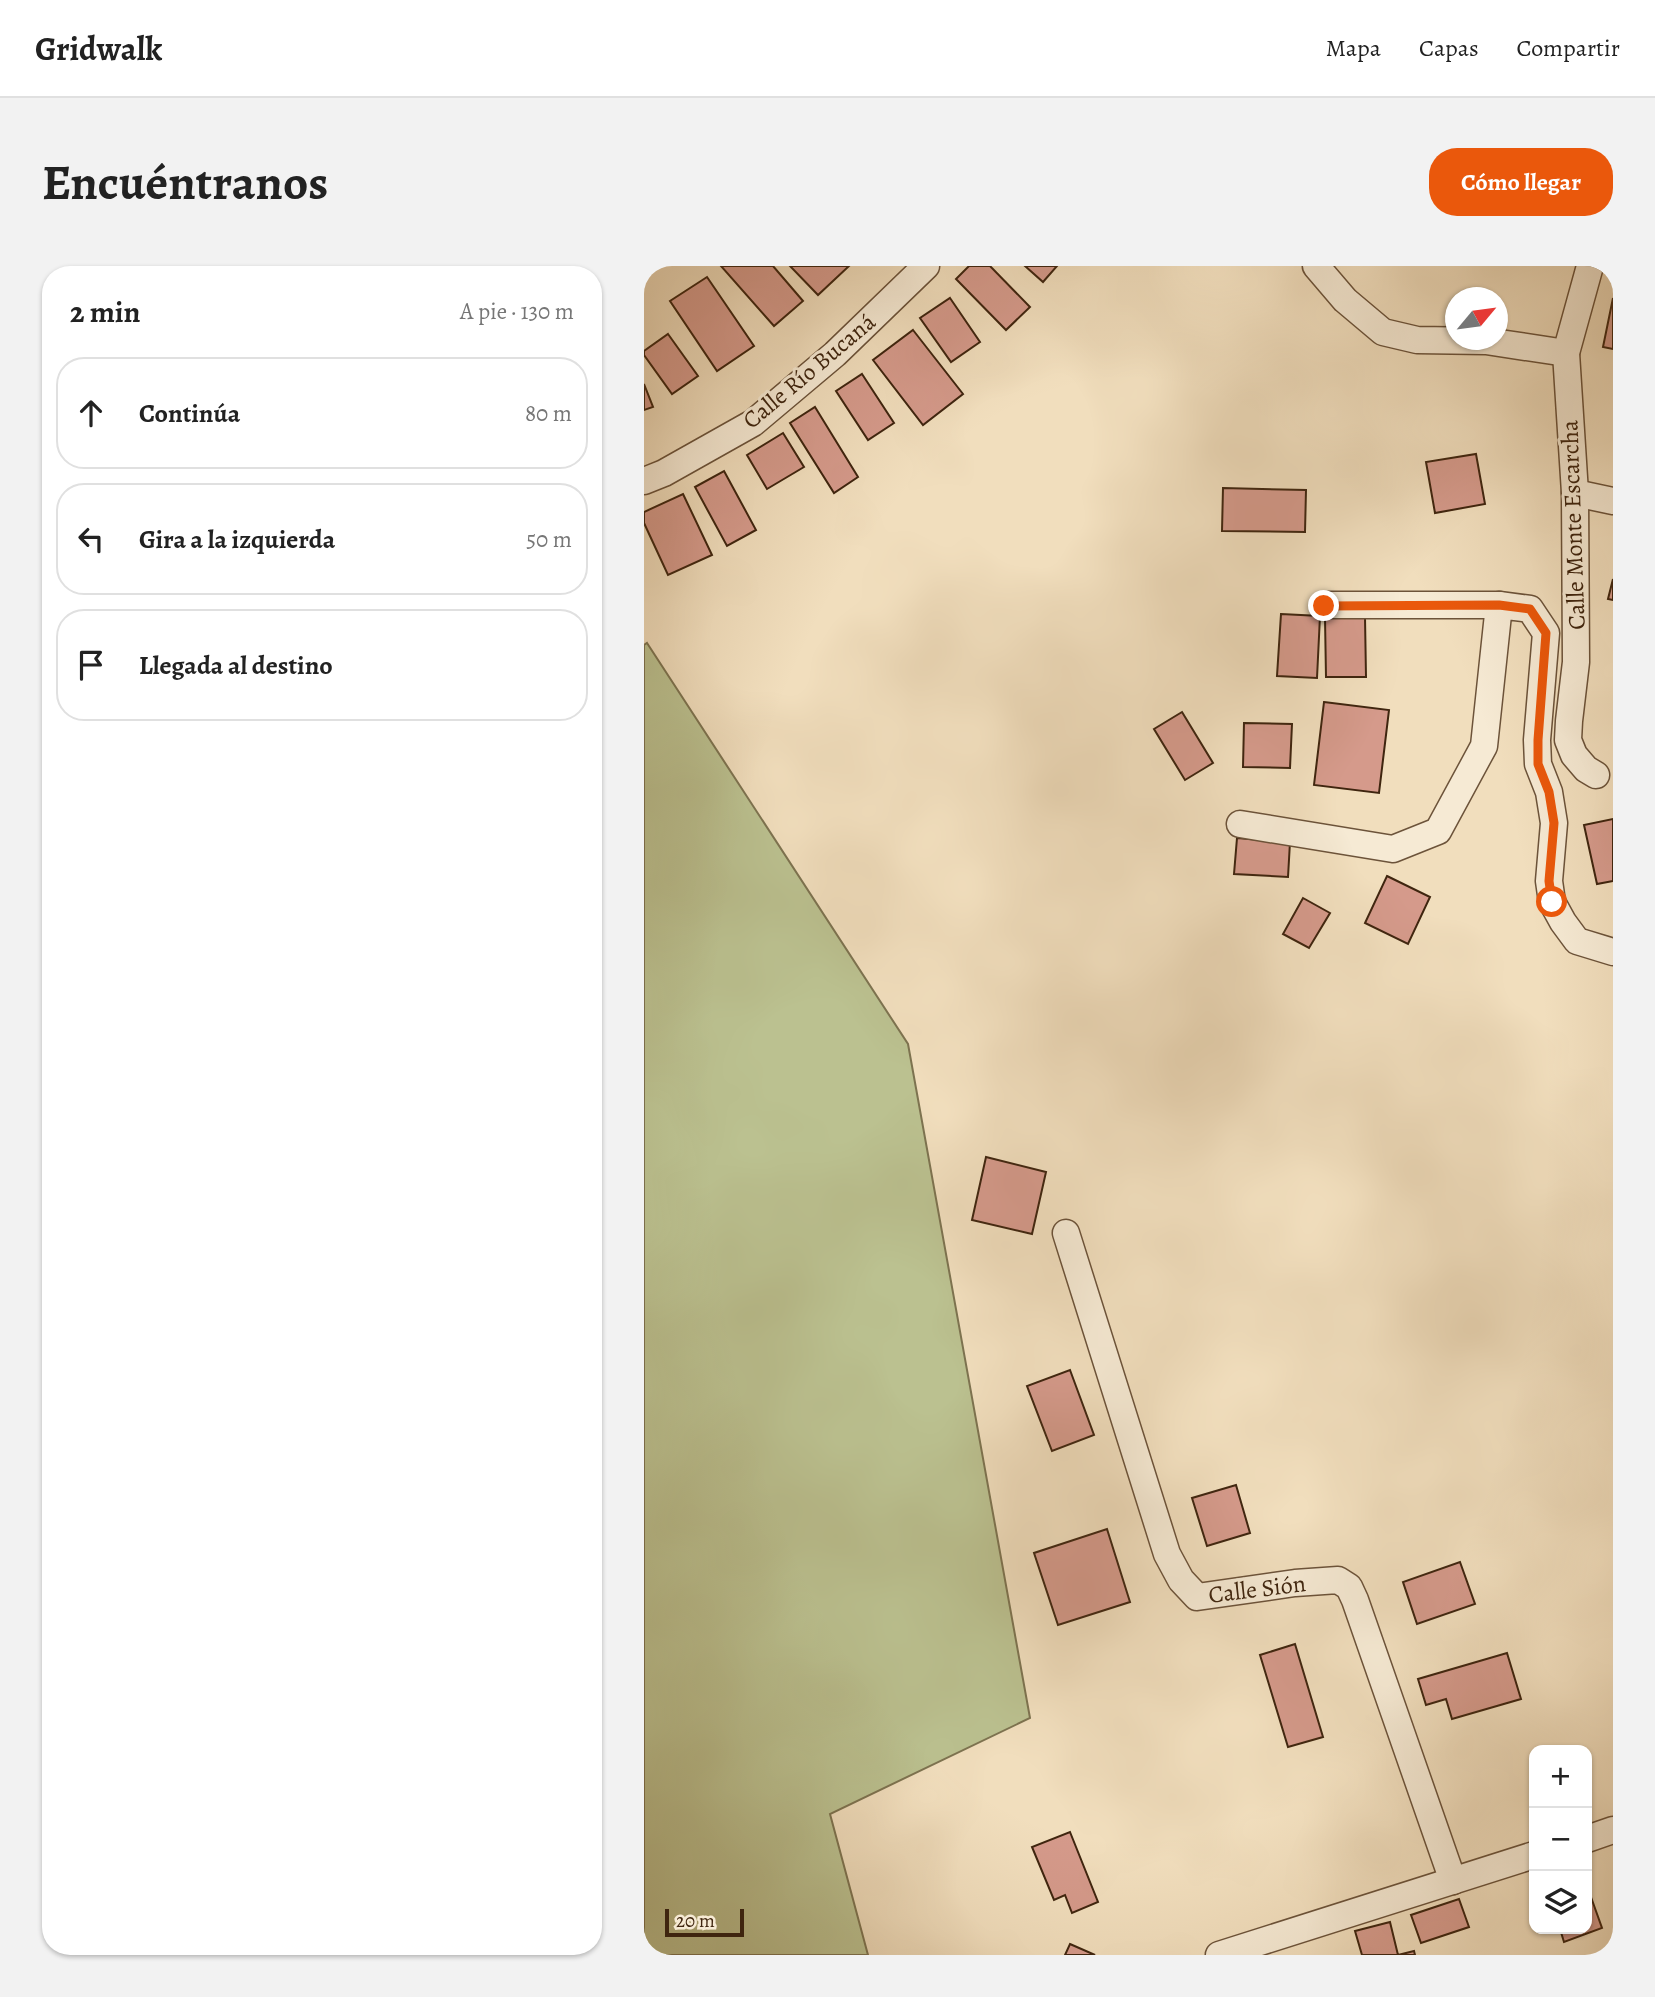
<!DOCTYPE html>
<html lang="es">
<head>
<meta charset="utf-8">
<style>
	:root { --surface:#fff; --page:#f2f2f2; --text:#222; --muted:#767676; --line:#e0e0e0; --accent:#ea580c }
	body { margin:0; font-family:Alegreya,serif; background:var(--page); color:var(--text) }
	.controls { position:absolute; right:21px; bottom:21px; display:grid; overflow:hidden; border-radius:14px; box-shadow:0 2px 5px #0004 }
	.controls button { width:63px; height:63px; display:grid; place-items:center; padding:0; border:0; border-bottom:2px solid var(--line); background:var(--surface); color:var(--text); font:35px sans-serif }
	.compass { position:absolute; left:801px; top:21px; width:63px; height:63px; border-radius:50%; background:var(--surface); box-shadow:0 2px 5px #0004; rotate:61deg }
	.scale { position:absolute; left:21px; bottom:18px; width:79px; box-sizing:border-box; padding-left:7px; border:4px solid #3f250f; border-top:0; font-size:19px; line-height:24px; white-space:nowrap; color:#3f250f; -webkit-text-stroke:5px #f6ead4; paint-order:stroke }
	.stop { position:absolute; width:21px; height:21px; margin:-16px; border:5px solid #ea580c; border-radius:50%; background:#fff }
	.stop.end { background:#ea580c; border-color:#fff; box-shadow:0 2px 7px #0008 }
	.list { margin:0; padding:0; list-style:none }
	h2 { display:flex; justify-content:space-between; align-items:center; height:91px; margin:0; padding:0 28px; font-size:30px }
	h2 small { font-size:23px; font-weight:400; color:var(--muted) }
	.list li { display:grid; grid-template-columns:46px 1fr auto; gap:21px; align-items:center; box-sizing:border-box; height:112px; margin:0 14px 14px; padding:0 14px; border:2px solid var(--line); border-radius:28px }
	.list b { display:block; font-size:26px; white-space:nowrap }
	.list em { font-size:23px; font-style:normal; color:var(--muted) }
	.icon { flex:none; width:38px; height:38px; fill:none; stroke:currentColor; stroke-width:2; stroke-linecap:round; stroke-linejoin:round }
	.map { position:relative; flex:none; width:969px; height:1689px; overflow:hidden; border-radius:28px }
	header { display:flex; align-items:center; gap:42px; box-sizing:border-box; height:98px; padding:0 35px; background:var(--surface); border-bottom:2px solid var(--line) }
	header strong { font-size:33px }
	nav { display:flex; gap:38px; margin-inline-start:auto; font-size:24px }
	.intro { display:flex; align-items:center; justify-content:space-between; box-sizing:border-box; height:168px; padding:0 42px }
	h1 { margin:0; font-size:49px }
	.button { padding:18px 32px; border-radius:28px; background:var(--accent); color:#fff; font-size:24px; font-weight:700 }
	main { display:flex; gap:42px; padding:0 42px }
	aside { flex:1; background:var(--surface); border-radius:28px; box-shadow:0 2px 5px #0004 }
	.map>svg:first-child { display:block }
	.green { fill:#bbc190; stroke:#7d7350; stroke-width:2 }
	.building { fill:#d59a8b; stroke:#3f250f; stroke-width:2 }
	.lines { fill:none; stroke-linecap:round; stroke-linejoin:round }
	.street-casing { stroke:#6c533a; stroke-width:29 }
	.street { stroke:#f6ead4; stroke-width:26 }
	.route { stroke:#ea580c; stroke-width:9 }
	.labels { text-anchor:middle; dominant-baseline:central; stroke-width:6; stroke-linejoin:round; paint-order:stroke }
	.street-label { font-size:24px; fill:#3f250f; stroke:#f6ead4 }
</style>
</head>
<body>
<header>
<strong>Gridwalk</strong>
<nav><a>Mapa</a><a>Capas</a><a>Compartir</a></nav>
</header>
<div class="intro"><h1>Encuéntranos</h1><a class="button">Cómo llegar</a></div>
<main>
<aside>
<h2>2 min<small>A pie · 130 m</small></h2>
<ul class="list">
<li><svg class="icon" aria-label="ahead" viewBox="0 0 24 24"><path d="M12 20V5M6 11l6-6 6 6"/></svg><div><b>Continúa</b></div><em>80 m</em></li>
<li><svg class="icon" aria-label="left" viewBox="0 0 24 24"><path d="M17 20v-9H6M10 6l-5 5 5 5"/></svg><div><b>Gira a la izquierda</b></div><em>50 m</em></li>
<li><svg class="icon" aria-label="arrive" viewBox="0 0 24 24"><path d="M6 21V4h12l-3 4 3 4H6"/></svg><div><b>Llegada al destino</b></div></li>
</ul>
</aside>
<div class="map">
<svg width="969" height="1689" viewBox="0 0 969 1689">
	<rect width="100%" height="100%" fill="#f1debd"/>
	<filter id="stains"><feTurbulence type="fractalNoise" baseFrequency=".00286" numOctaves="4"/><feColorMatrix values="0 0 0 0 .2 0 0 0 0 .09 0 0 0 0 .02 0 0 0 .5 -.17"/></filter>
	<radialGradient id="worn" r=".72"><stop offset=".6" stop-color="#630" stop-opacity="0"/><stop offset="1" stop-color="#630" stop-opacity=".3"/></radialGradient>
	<path class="green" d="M3,377l261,401 122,674 -200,96 38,141h-224v-1310z"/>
	<g class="building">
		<path d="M77,0h52l30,35 -29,25z"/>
		<path d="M146,0h59l-31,29z"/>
		<path d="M325,0h21l40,41 -24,23 -50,-51z"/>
		<path d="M381,0h32l-14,16z"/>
		<path d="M63,11l47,69 -37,25 -47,-70z"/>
		<path d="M306,32l30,44 -29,20 -31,-44z"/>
		<path d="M969,32v51l-10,-2z"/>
		<path d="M269,64l50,64 -40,31 -50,-65z"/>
		<path d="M24,68l30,42 -26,18 -28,-39v-4z"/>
		<path d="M218,108l32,49 -26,17 -32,-49z"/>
		<path d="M0,118l9,23 -9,3z"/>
		<path d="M171,141l43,70 -24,16 -44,-70z"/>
		<path d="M139,167l21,34 -37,22 -20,-34z"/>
		<path d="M832,188l9,50 -50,9 -9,-51z"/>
		<path d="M80,205l32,59 -29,16 -32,-59z"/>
		<path d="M579,222l83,2 -1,42 -83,-1z"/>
		<path d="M39,228l29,61 -44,20 -24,-52v-11z"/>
		<path d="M969,313v21l-5,-1z"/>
		<path d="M637,348l39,2 -3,62 -40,-2z"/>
		<path d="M721,351l1,60h-40l-1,-59z"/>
		<path d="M680,436l65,8 -10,83 -65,-8z"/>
		<path d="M538,446l31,51 -28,17 -31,-51z"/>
		<path d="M600,457l48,1 -2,44 -47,-1z"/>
		<path d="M969,553v62l-16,3 -13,-59z"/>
		<path d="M593,572l53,4 -2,35 -54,-3z"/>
		<path d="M743,610l43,21 -22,47 -43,-21z"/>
		<path d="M659,632l27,15 -21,35 -26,-14z"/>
		<path d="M342,891l60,15 -14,62 -60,-14z"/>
		<path d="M426,1104l24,65 -42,16 -25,-65z"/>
		<path d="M592,1219l14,48 -43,13 -15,-48z"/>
		<path d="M463,1263l23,73 -72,23 -24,-72z"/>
		<path d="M816,1296l15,42 -58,20 -14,-42z"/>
		<path d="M651,1378l28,93 -35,10 -28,-92z"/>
		<path d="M863,1387l14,46 -69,20 -6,-20 -20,6 -8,-26z"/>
		<path d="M426,1566l28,70 -26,11 -7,-18 -11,5 -22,-53z"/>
		<path d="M943,1620l15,42 -38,14 -4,-13h27z"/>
		<path d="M815,1633l10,28 -48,16 -10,-28z"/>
		<path d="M746,1656l8,33 16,-4 1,4h-53l-7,-24z"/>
		<path d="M426,1678l25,11h-30z"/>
	</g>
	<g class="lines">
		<g class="street-casing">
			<g id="street">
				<path d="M672,0l29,34 38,32 34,8 69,1 80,12"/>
				<path d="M946,0l-24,87 9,140 1,169 -7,59 -1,19 6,15 12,14 10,6"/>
				<path d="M0,215l20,-8 89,-50 82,-69 91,-88"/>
				<path d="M931,227l38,8"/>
				<path d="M680,339h175"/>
				<path d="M596,558l153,25 45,-18 46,-85 15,-141 31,4 16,24 -9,107 1,24 11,28 5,31 -5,58 3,21 11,20 14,19 36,11"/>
				<path d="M422,967l101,321 14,26 16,17 98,-14 43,-3 11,7 6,13 98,281"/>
				<path d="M943,1573l26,-9"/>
				<path d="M575,1689l315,-100"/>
			</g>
		</g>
		<use href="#street" class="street"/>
	</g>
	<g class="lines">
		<path class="route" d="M680,340l175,-1 31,4 16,24 -8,107v24l11,28 5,31 -5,58 3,21"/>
	</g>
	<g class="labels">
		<g class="street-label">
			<text transform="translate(165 105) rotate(-40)">Calle Río Bucaná</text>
			<text transform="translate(929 259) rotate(-92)">Calle Monte Escarcha</text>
			<text transform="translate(613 1323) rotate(-7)">Calle Sión</text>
		</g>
	</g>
	<rect width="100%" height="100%" filter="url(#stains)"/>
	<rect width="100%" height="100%" fill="url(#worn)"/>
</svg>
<div class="controls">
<button>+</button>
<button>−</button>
<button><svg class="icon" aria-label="layers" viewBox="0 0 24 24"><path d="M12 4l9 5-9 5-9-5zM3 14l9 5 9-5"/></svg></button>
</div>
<svg class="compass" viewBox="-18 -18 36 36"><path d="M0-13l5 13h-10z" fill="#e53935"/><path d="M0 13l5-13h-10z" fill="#767676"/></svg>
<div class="scale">20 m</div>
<div class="stop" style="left:908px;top:636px"></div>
<div class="stop end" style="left:680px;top:340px"></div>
</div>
</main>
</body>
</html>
